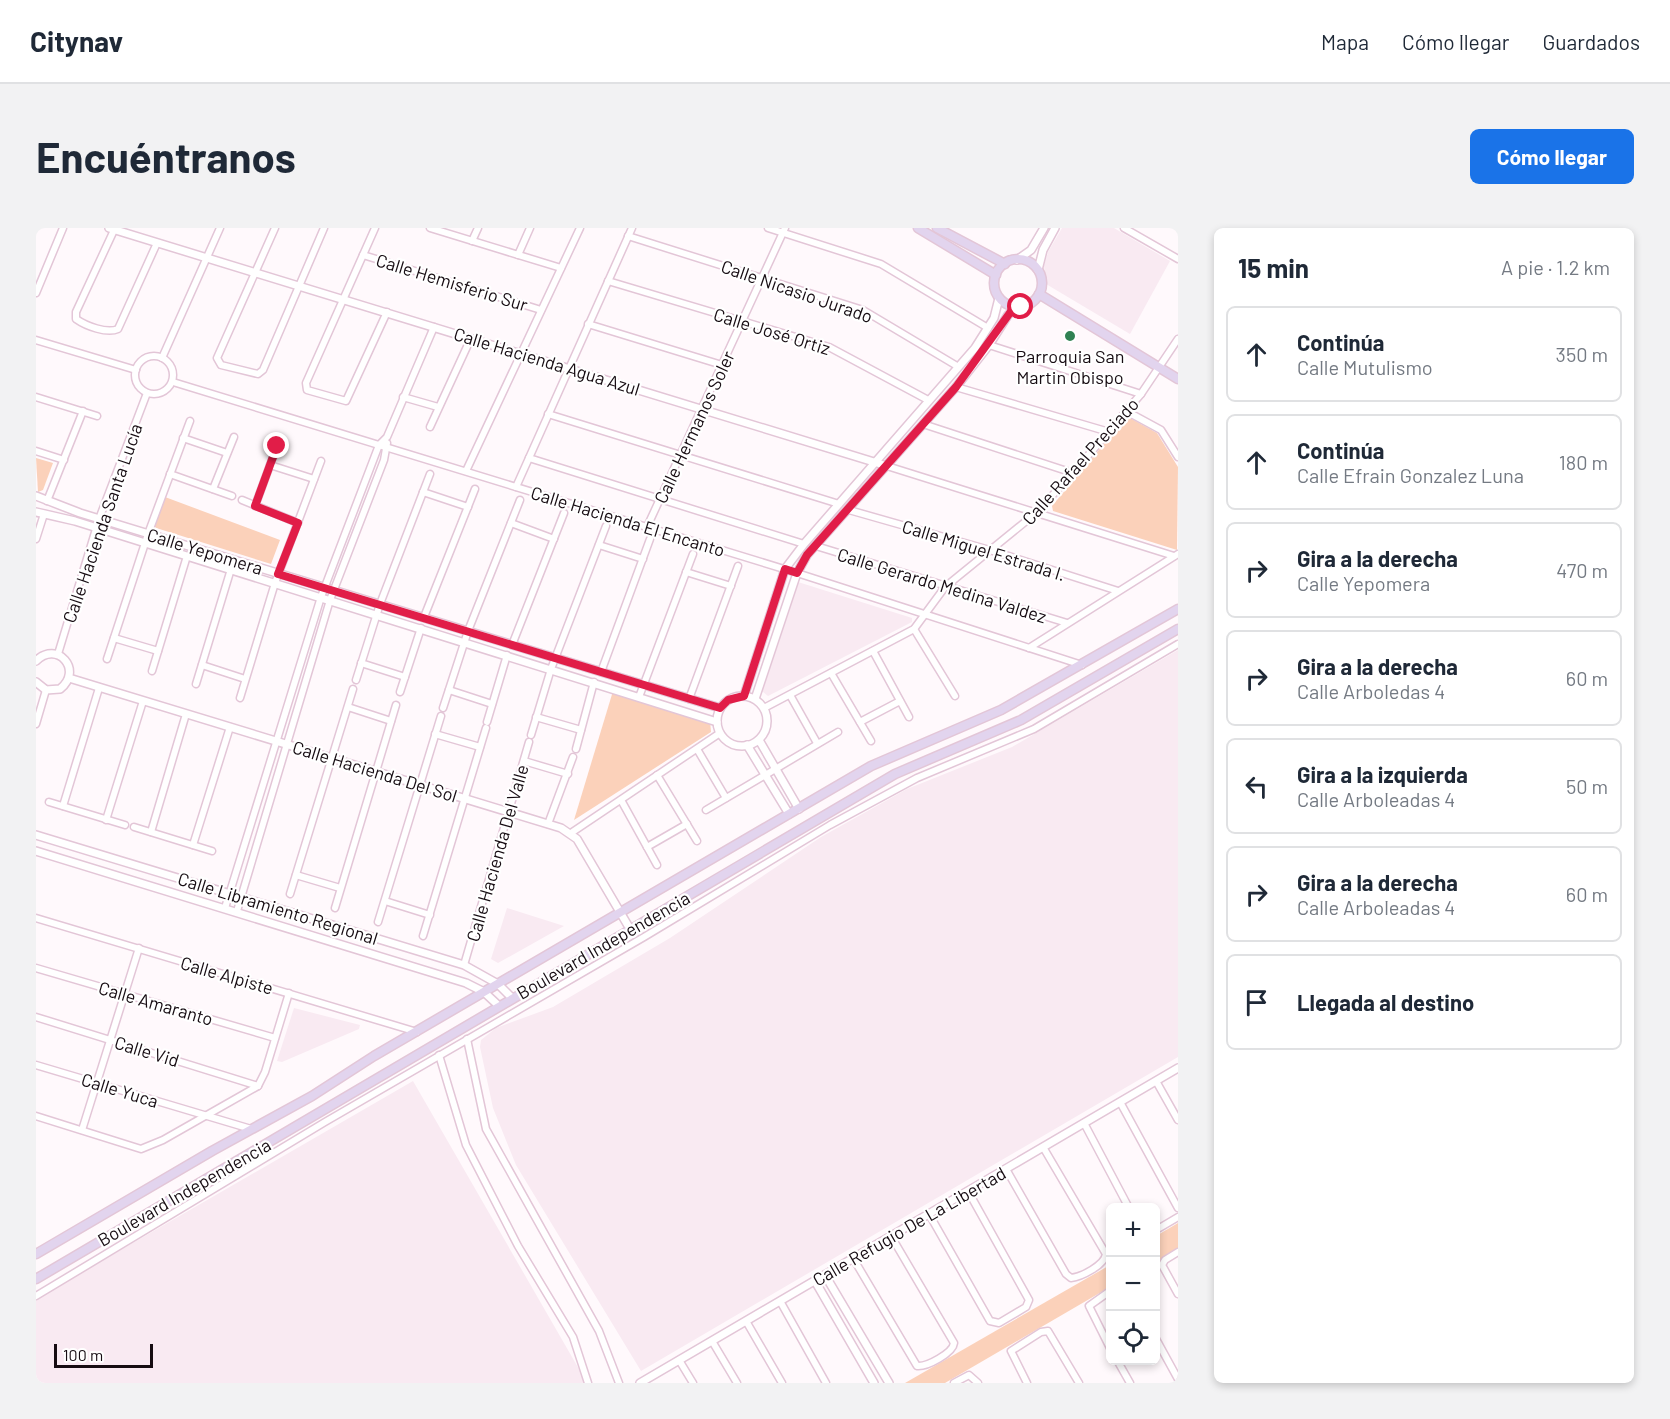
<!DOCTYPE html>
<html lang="es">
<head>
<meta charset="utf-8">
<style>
	:root { --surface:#fff; --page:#f2f2f3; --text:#1f2937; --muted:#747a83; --line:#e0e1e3; --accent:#1a73e8 }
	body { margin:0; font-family:Barlow,sans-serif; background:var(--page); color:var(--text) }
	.controls { position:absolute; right:18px; bottom:18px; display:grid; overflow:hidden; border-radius:9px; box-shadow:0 3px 9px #0003 }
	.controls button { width:54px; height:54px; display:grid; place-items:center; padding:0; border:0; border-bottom:2px solid var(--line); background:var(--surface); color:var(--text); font:30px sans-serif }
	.scale { position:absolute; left:18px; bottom:15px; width:99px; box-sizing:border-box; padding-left:6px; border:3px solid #160c12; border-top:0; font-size:16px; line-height:21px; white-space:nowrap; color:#160c12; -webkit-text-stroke:4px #fff; paint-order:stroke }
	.stop { position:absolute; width:18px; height:18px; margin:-14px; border:4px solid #e11d48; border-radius:50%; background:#fff }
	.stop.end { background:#e11d48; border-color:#fff; box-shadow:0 2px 6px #0008 }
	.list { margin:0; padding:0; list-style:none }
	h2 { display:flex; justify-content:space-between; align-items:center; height:78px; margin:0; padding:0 24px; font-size:26px }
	h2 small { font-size:20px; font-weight:400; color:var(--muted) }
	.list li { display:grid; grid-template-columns:39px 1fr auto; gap:18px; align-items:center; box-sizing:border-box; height:96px; margin:0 12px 12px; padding:0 12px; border:2px solid var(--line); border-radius:9px }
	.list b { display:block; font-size:22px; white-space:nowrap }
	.list p { margin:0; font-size:20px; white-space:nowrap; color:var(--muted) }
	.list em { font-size:20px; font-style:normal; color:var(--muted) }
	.icon { flex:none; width:33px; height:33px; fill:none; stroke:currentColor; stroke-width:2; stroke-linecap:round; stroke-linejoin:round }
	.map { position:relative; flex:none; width:1142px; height:1155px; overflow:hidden; border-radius:9px }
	header { display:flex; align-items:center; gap:36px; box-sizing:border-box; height:84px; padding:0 30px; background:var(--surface); border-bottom:2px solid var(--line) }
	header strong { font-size:28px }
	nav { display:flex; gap:33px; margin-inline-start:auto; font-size:21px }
	.intro { display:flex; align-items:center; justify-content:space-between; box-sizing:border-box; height:144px; padding:0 36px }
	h1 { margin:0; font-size:42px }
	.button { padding:15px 27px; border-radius:9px; background:var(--accent); color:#fff; font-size:21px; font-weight:700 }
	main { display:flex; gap:36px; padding:0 36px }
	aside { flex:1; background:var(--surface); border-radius:9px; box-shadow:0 3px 9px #0003 }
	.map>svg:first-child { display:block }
	.built { fill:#f9eaf2 }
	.green { fill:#fbd1ba }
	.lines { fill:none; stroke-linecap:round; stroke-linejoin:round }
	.minor-casing { stroke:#e3c6d7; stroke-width:9 }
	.tertiary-casing { stroke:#e3c6d7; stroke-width:10 }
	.secondary-casing { stroke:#e3c6d7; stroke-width:11 }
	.minor { stroke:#fff; stroke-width:6 }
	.tertiary { stroke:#fff; stroke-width:7 }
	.secondary { stroke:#e2d4ee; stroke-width:8 }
	.route { stroke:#e11d48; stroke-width:8 }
	.poi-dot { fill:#308253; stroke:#fff; stroke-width:2 }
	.labels { text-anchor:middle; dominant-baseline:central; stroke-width:4.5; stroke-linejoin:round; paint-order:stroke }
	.street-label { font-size:18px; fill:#160c12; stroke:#fff }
	.poi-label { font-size:18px; fill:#160c12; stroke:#fff }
</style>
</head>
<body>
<header>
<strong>Citynav</strong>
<nav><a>Mapa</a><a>Cómo llegar</a><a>Guardados</a></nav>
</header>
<div class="intro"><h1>Encuéntranos</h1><a class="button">Cómo llegar</a></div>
<main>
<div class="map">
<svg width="1142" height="1155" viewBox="0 0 1142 1155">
	<rect width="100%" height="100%" fill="#fff9fc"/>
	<g class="built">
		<path d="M1026,0h52l56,33 -40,73 -84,-50 -2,-18 4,-14z"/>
		<path d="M762,354l114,36v4l-144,74 -6,-5z"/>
		<path d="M1142,422v407l-537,314 -125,-206 -23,-57 -13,-61 1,-7 15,-12 57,-21 117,-69 151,-101 86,-48 105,-42z"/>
		<path d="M471,680l57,18 -66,37 -7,-4z"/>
		<path d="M258,780l66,17 -1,4 -77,33 -5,-1z"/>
		<path d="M377,853l174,302h-551v-84z"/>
	</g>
	<g class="green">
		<path d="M1094,190l27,15 21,34 -1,83 -124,-39 -1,-5 72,-86z"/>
		<path d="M0,230l17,5 -10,27 -5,2z"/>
		<path d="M129,269l115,43 -9,24 -118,-37z"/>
		<path d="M577,463l97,30 1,11 -137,88z"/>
		<path d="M1142,995v26l-22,13v-26z"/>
		<path d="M1074,1037v22l-165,96h-40z"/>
	</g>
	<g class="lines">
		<g class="minor-casing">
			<g id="minor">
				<path d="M79,0l-39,84v7c10,7 31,15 42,10l39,-86"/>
				<path d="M239,0l-58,130 4,7 37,9 5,-4 61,-142"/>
				<path d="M339,0l-69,155 1,7 39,11 41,-89"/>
				<path d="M394,0l131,40"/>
				<path d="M732,0l113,36 107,64"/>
				<path d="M1088,0l54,31"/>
				<path d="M592,8l235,74 94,56"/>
				<path d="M436,13l6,-13"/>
				<path d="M327,27l178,55"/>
				<path d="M482,27l12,-27"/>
				<path d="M572,53l221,66 99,53"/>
				<path d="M0,65l27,-65"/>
				<path d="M552,96l134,41"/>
				<path d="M0,112l100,30"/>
				<path d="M953,117l152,49"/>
				<circle cx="118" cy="147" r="19"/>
				<path d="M126,130l58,-130"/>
				<path d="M137,154l624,191 285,92"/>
				<path d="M920,159l153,45"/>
				<path d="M0,169l61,19"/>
				<path d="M367,169l35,10"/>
				<path d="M1090,183l35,19 17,27"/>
				<path d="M512,186l291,90"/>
				<path d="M887,196l150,49"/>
				<path d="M394,199l41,-89"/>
				<path d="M147,210l44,15"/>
				<path d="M0,223l28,9"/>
				<path d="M493,230l275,86"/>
				<path d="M234,237l44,14"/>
				<path d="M851,238l287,90"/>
				<path d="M430,243l114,-243"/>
				<path d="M134,246l62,22"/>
				<path d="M480,259l116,-259"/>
				<path d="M177,261l21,-52"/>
				<path d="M387,264l45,15"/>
				<path d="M206,272l56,23"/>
				<path d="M11,273l36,-90"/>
				<path d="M219,278l22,-60"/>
				<path d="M813,282l144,41 125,40"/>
				<path d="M475,295l43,16"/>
				<path d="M611,299l138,-299"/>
				<path d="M0,311l8,-25"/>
				<path d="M563,317l44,14"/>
				<path d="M780,318l251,77"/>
				<path d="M650,344l45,14"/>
				<path d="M388,389l51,-128"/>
				<path d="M878,401l41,67"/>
				<path d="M78,410l44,13"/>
				<path d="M476,417l52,-132"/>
				<path d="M993,420l149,-94"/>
				<path d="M837,423l36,66"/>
				<path d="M22,426l41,-135 48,-126"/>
				<path d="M71,431l41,-125 42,-113"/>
				<path d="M325,435l44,14"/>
				<path d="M166,437l43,14"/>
				<path d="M116,443l35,-115"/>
				<path d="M565,444l49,-133"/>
				<path d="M795,445l40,68"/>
				<path d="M320,452l24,-76 50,-130"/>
				<path d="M160,456l35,-115"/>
				<path d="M413,462l43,14"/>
				<path d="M364,464l21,-64"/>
				<path d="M754,467l27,48"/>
				<path d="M603,469l54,-143"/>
				<path d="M204,470l35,-115 46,-122"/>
				<path d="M653,471l49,-133"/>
				<path d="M312,479l43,14"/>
				<path d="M407,480l25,-77 52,-131"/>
				<path d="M728,480l150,-79 31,-42 91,-74 37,-40 68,-79 37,-55"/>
				<path d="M500,489l45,13"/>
				<path d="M451,494l20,-67"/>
				<path d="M824,494l40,-21"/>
				<path d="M0,496l10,-34"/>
				<path d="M399,506l45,13"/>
				<path d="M495,507l20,-66 55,-143"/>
				<path d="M540,521l18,-67"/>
				<path d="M661,521l29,49"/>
				<path d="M488,533l44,13"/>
				<path d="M621,547l40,66"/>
				<path d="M585,572l36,65"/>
				<path d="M13,574l76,23"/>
				<path d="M27,578l36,-118"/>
				<path d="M670,582l132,-78"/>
				<path d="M70,592l37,-119"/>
				<path d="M512,596l25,-67"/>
				<path d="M98,599l78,24"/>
				<path d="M115,604l35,-118"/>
				<path d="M535,605l149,-100"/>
				<path d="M157,617l37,-118"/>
				<path d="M611,619l40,-23"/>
				<path d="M260,647l44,13"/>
				<path d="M254,666l63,-205"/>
				<path d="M349,673l45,14"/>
				<path d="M189,680l96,-311 58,-152 8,-8 47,-110"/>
				<path d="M299,680l61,-203"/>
				<path d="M201,683l93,-311 54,-140 3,-17"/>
				<path d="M0,690l381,114"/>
				<path d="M342,694l63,-206"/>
				<path d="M387,708l63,-208"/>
				<path d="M428,737l65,-223"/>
				<path d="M0,740l239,70"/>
				<path d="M0,789l222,69"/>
				<path d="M431,811l19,90 113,202 20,52"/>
				<path d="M403,827l27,90 52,101 55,91 15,46"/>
				<path d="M0,837l215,64"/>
				<path d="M1120,853l22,39"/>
				<path d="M1084,874l58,106"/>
				<path d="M0,888l105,33 22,-9 95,-54 7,-14 24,-79"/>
				<path d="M1048,895l45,85"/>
				<path d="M46,902l57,-182"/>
				<path d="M970,941l60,105 5,4c10,-1 34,-13 35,-24l-63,-107"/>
				<path d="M893,986l61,107 9,2 27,-16 3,-7 -61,-109"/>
				<path d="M1120,1002l22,-13"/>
				<path d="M1142,1024l-13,8 -3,5 16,29"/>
				<path d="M817,1030l64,108c10,1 36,-13 37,-23l-63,-107"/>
				<path d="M1074,1063l-21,15 21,42"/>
				<path d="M0,1068l289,-174 319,-185 186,-112 87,-47 117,-49 144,-85"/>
				<path d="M744,1073l46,82"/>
				<path d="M710,1093l36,62"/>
				<path d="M1120,1111l22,40"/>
				<path d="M676,1113l25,42"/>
				<path d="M643,1132l14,23"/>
				<path d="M1081,1132l13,23"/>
				<path d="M918,1155l15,-8 9,8"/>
				<path d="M991,1155l-16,-32 30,-19 7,-1 31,52"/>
			</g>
		</g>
		<g class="tertiary-casing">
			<g id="tertiary">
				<path d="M73,0l778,238"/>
				<path d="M981,32l14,-10 13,-22"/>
				<path d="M1002,42l5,-20 12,-22"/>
				<path d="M0,268l44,17 640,195"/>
				<path d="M0,284l39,9 642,201"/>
				<path d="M0,433c21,-21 48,9 24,28l-14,1 -10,-8"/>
				<path d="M33,450l492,150 16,11 53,90"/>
				<circle cx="706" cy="493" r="25"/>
				<path d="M708,468l41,-127 19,-25 171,-196 19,-30 5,-20"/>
				<path d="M719,471l42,-126 10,-18 149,-168 33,-42 19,-30 9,-8"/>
				<path d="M723,512l40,69"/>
				<path d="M711,517l42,69"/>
				<path d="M0,607l428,130 34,19 14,14"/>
				<path d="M0,623l430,132 18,9 15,14"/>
				<path d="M789,1047l64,108"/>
				<path d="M779,1053l59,102"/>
				<path d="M604,1155l538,-315"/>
			</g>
		</g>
		<g class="secondary-casing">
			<g id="secondary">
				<path d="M882,0l78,47"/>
				<path d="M901,0l68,36"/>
				<circle cx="982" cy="55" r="24"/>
				<path d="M1003,66l139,85"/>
				<path d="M0,1026l176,-103 100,-55 62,-40 497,-290 130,-56 177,-101"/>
				<path d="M0,1051l859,-505 126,-54 157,-91"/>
			</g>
		</g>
		<use href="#minor" class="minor"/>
		<use href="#tertiary" class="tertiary"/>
		<use href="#secondary" class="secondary"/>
	</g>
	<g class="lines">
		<path class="route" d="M241,218l-22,60 43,17 -20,51 442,134 8,-8 16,-4 41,-127 12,4 10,-18 149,-168 56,-77 9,-3"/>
	</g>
	<circle class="poi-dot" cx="1034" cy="108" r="6"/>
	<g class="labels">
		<g class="street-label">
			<text transform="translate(416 54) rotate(17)">Calle Hemisferio Sur</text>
			<text transform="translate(761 63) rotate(19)">Calle Nicasio Jurado</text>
			<text transform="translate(736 103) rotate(17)">Calle José Ortiz</text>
			<text transform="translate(511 133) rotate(17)">Calle Hacienda Agua Azul</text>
			<text transform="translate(658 199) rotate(-65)">Calle Hermanos Soler</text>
			<text transform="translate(1044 233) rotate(-48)">Calle Rafael Preciado</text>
			<text transform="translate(592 293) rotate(17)">Calle Hacienda El Encanto</text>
			<text transform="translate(66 295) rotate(-71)">Calle Hacienda Santa Lucía</text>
			<text transform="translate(948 322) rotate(17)">Calle Miguel Estrada I.</text>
			<text transform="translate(169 323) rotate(17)">Calle Yepomera</text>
			<text transform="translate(906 357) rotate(17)">Calle Gerardo Medina Valdez</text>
			<text transform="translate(339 543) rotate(17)">Calle Hacienda Del Sol</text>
			<text transform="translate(461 625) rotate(-74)">Calle Hacienda Del Valle</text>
			<text transform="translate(242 680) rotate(17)">Calle Libramiento Regional</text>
			<text transform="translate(567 717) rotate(-30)">Boulevard Independencia</text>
			<text transform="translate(191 747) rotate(16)">Calle Alpiste</text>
			<text transform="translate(120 775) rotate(16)">Calle Amaranto</text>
			<text transform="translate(111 823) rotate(17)">Calle Vid</text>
			<text transform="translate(84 862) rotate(17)">Calle Yuca</text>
			<text transform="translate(148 964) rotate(-30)">Boulevard Independencia</text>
			<text transform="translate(873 998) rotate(-30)">Calle Refugio De La Libertad</text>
		</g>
		<g class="poi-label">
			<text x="1034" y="128">Parroquia San<tspan x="1034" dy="21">Martin Obispo</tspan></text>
		</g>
	</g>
</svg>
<div class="controls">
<button>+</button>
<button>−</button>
<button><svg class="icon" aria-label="locate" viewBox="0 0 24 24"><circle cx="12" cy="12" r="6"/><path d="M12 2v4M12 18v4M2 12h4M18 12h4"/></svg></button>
</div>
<div class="scale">100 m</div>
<div class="stop" style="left:985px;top:79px"></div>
<div class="stop end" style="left:241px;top:218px"></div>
</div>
<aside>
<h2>15 min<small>A pie · 1.2 km</small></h2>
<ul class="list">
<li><svg class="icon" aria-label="ahead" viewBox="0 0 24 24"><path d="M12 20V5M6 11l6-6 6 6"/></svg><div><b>Continúa</b><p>Calle Mutulismo</p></div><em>350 m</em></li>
<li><svg class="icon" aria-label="ahead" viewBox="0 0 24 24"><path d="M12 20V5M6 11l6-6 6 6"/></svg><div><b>Continúa</b><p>Calle Efrain Gonzalez Luna</p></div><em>180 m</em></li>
<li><svg class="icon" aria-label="right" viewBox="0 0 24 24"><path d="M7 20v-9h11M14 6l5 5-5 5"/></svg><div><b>Gira a la derecha</b><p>Calle Yepomera</p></div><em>470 m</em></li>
<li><svg class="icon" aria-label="right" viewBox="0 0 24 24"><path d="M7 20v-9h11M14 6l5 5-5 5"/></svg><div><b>Gira a la derecha</b><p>Calle Arboledas 4</p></div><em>60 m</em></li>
<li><svg class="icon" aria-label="left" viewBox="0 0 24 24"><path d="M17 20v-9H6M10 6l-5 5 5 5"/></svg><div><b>Gira a la izquierda</b><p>Calle Arboleadas 4</p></div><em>50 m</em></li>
<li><svg class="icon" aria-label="right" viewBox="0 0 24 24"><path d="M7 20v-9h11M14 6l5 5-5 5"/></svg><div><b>Gira a la derecha</b><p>Calle Arboleadas 4</p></div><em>60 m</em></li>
<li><svg class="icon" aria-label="arrive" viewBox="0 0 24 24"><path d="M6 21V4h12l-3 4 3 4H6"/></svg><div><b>Llegada al destino</b></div></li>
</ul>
</aside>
</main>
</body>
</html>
